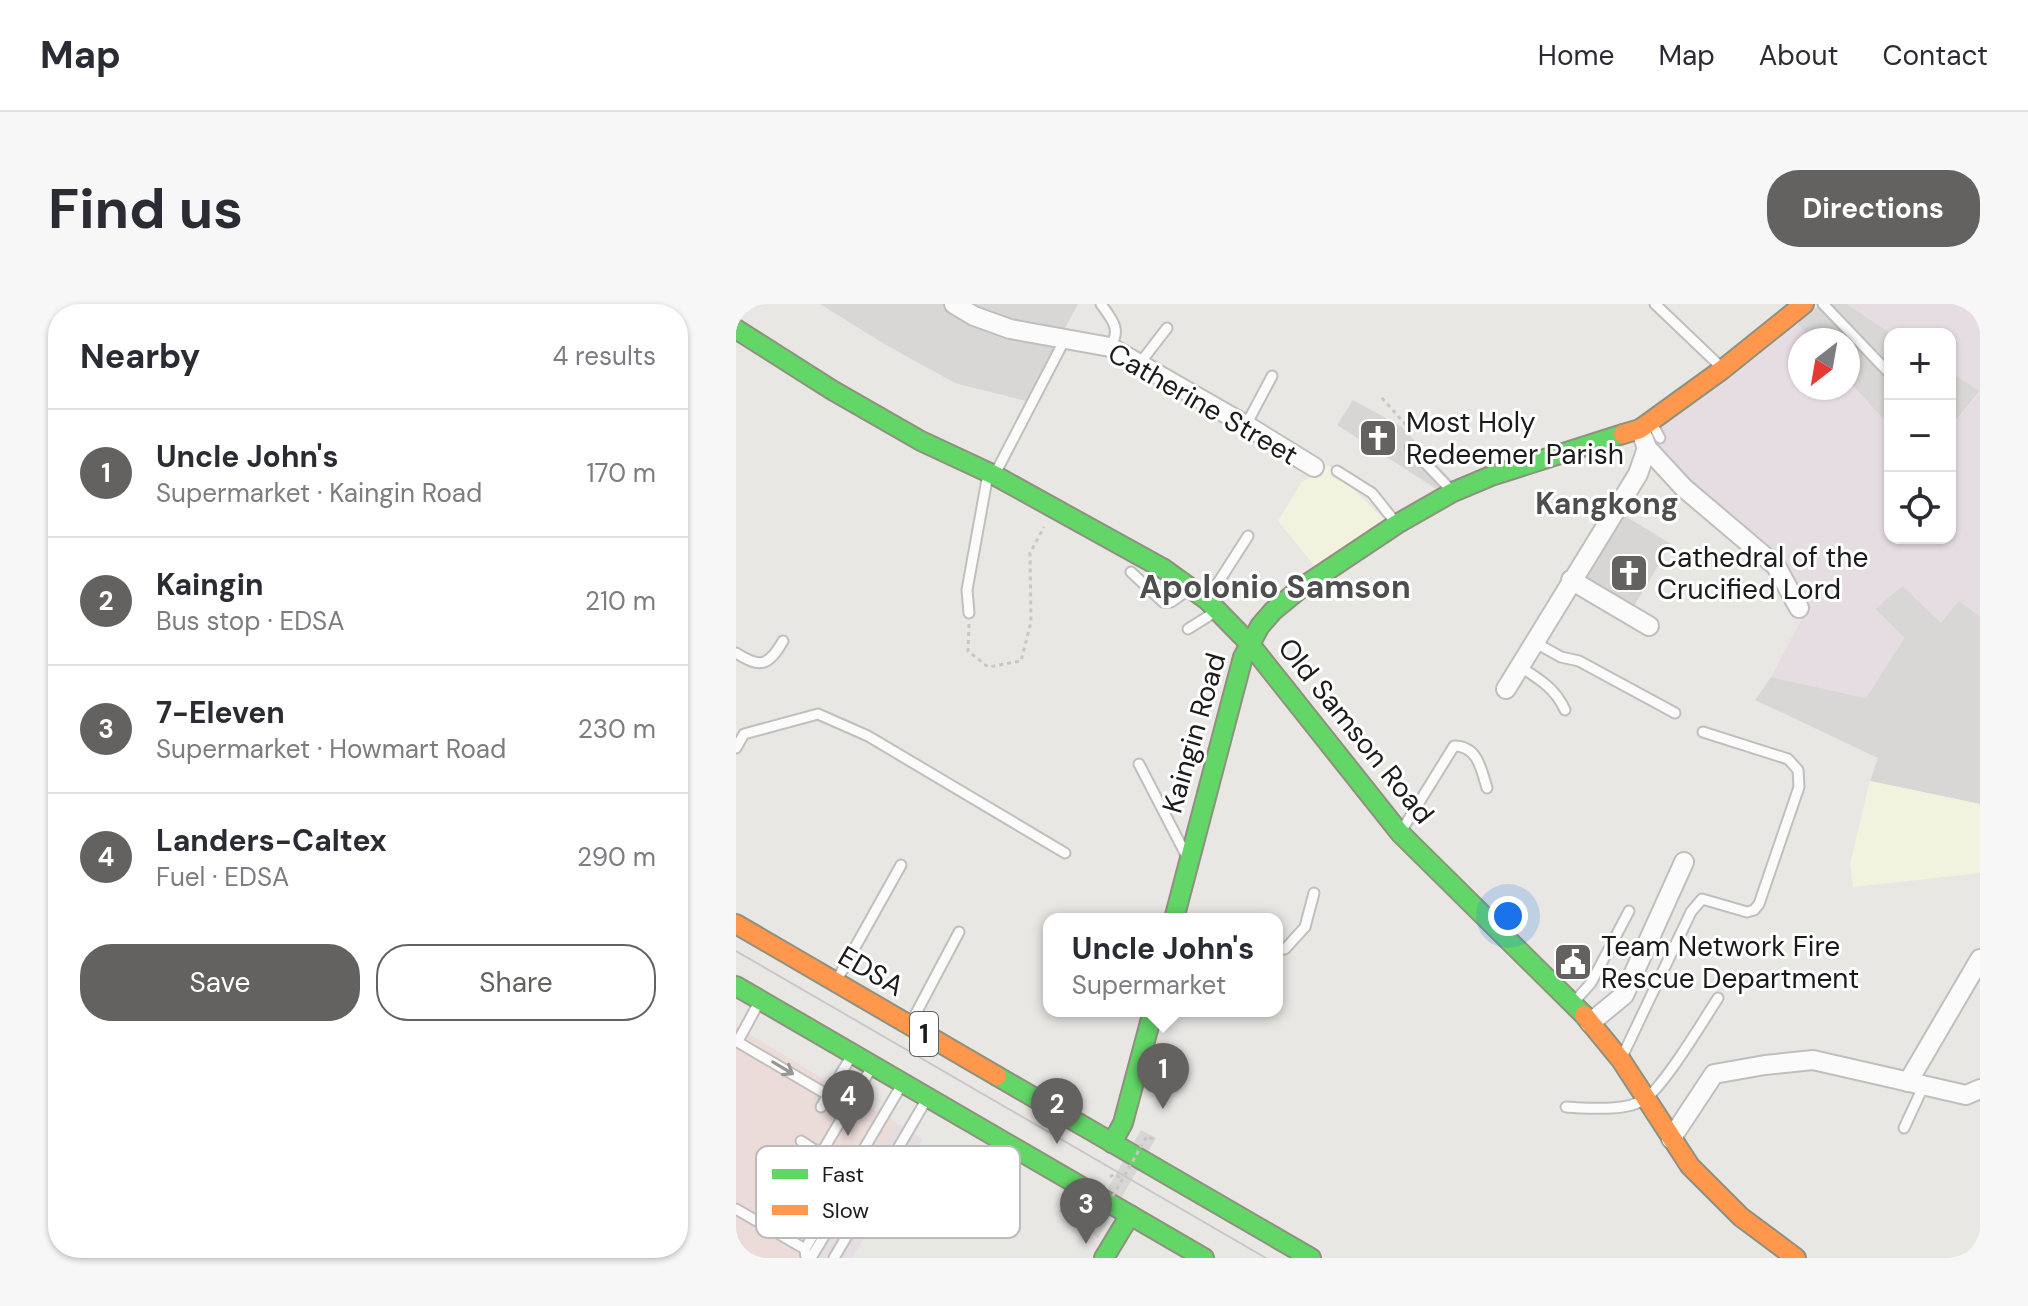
<!DOCTYPE html>
<html lang="en">
<head>
<meta charset="utf-8">
<style>
	:root { --surface:#fff; --page:#f7f7f7; --text:#2b2b33; --muted:#7c7c81; --line:#e1e1e2; --accent:#636261 }
	body { margin:0; font-family:"DM Sans",sans-serif; background:var(--page); color:var(--text) }
	.controls { position:absolute; right:24px; top:24px; display:grid; overflow:hidden; border-radius:16px; box-shadow:0 2px 6px #0004 }
	.controls button { width:72px; height:72px; display:grid; place-items:center; padding:0; border:0; border-bottom:2px solid var(--line); background:var(--surface); color:var(--text); font:40px sans-serif }
	.compass { position:absolute; left:1052px; top:24px; width:72px; height:72px; border-radius:50%; background:var(--surface); box-shadow:0 2px 6px #0004; rotate:211deg }
	.you { position:absolute; left:772px; top:612px; width:28px; height:28px; margin:-20px; border:6px solid #fff; border-radius:50%; background:#1a73e8; box-shadow:0 0 0 12px #1a73e833 }
	.badge { display:grid; place-items:center; width:52px; height:52px; border-radius:50%; background:var(--accent); color:#fff; font-size:26px; font-weight:700 }
	.pin { position:absolute; translate:-50% -66px; filter:drop-shadow(0 2px 4px #0008) }
	.pin::after { content:''; position:absolute; top:42px; width:28px; height:24px; background:inherit; clip-path:polygon(0 0,100% 0,50% 100%) }
	.popup { position:absolute; left:307px; top:609px; width:240px; height:104px; box-sizing:border-box; display:grid; place-content:center; border-radius:16px; background:var(--surface); filter:drop-shadow(0 2px 6px #0005); font-size:26px; white-space:nowrap; color:var(--muted) }
	.popup b { font-size:30px; color:var(--text) }
	.popup::after { content:''; position:absolute; left:50%; top:100%; margin-left:-16px; border:16px solid transparent; border-top-color:var(--surface) }
	.list { margin:0; padding:0; list-style:none }
	h2 { display:flex; justify-content:space-between; align-items:center; height:104px; margin:0; padding:0 32px; font-size:34px }
	h2 small { font-size:26px; font-weight:400; color:var(--muted) }
	.list li { display:grid; grid-template-columns:52px 1fr auto; gap:24px; align-items:center; box-sizing:border-box; height:128px; padding:0 32px; border-top:2px solid var(--line) }
	.list b { display:block; font-size:30px; white-space:nowrap }
	.list p { margin:0; font-size:26px; white-space:nowrap; color:var(--muted) }
	.list em { font-size:26px; font-style:normal; color:var(--muted) }
	.actions { display:flex; gap:16px; padding:24px 32px }
	.actions a { flex:1; padding:18px 0; border:2px solid var(--accent); border-radius:32px; text-align:center; font-size:28px; color:var(--accent) }
	.actions .main { background:var(--accent); color:#fff }
	.icon { flex:none; width:44px; height:44px; fill:none; stroke:currentColor; stroke-width:2; stroke-linecap:round; stroke-linejoin:round }
	.map { position:relative; flex:none; width:1244px; height:954px; overflow:hidden; border-radius:32px }
	header { display:flex; align-items:center; gap:48px; box-sizing:border-box; height:112px; padding:0 40px; background:var(--surface); border-bottom:2px solid var(--line) }
	header strong { font-size:38px }
	nav { display:flex; gap:44px; margin-inline-start:auto; font-size:28px }
	.intro { display:flex; align-items:center; justify-content:space-between; box-sizing:border-box; height:192px; padding:0 48px }
	h1 { margin:0; font-size:56px }
	.button { padding:20px 36px; border-radius:32px; background:var(--accent); color:#fff; font-size:28px; font-weight:700 }
	main { display:flex; gap:48px; padding:0 48px }
	aside { flex:1; background:var(--surface); border-radius:32px; box-shadow:0 2px 6px #0004 }
	.map>svg:first-child { display:block }
	.residential { fill:#d8d7d5 }
	.commercial { fill:#ebdcda }
	.industrial { fill:#e6dde2 }
	.education { fill:#f2f3de }
	.religious { fill:#d7d6d5 }
	.pier { fill:#d6d6d5 }
	.lines { fill:none; stroke-linecap:round; stroke-linejoin:round }
	.lane-casing { stroke:#c0bfbe; stroke-width:13 }
	.street-casing { stroke:#c0bfbe; stroke-width:22 }
	.fast-casing { stroke:#8f907e; stroke-width:22 }
	.slow-casing { stroke:#8f907e; stroke-width:22 }
	.path { stroke:#d0c4c2; stroke-width:3; stroke-dasharray:4 4; stroke-linecap:butt }
	.lane { stroke:#fcfbfb; stroke-width:9 }
	.street { stroke:#fcfbfb; stroke-width:18 }
	.fast { stroke:#63d668; stroke-width:18 }
	.slow { stroke:#ff974d; stroke-width:18 }
	.tram { stroke:#c9c8c8; stroke-width:2 }
	.path-bridge { stroke:#d0c4c2; stroke-width:3; stroke-dasharray:4 4; stroke-linecap:butt }
	.oneway { stroke:#979696 }
	.labels { text-anchor:middle; dominant-baseline:central; stroke-width:6; stroke-linejoin:round; paint-order:stroke }
	.shield { fill:#fff; stroke:#5f5f5f; stroke-width:2 }
	.shield-label { font-size:26px; font-weight:bold; fill:#1b1b1b }
	.street-label { font-size:28px; fill:#1b1b1b; stroke:#fff }
	.poi-label { font-size:28px; fill:#1b1b1b; stroke:#fff; text-anchor:start }
	.neighbourhood-label { font-size:30px; font-weight:bold; fill:#4e4e4e; stroke:#fff }
	.quarter-label { font-size:32px; font-weight:bold; fill:#4e4e4e; stroke:#fff }
	.key { fill:#fff; stroke:#bbb; stroke-width:2 }
	.key-label { font-size:22px; fill:#1b1b1b }
</style>
</head>
<body>
<header>
<strong>Map</strong>
<nav><a>Home</a><a>Map</a><a>About</a><a>Contact</a></nav>
</header>
<div class="intro"><h1>Find us</h1><a class="button">Directions</a></div>
<main>
<aside>
<h2>Nearby<small>4 results</small></h2>
<ul class="list">
<li><span class="badge">1</span><div><b>Uncle John's</b><p>Supermarket · Kaingin Road</p></div><em>170 m</em></li>
<li><span class="badge">2</span><div><b>Kaingin</b><p>Bus stop · EDSA</p></div><em>210 m</em></li>
<li><span class="badge">3</span><div><b>7-Eleven</b><p>Supermarket · Howmart Road</p></div><em>230 m</em></li>
<li><span class="badge">4</span><div><b>Landers-Caltex</b><p>Fuel · EDSA</p></div><em>290 m</em></li>
</ul>
<div class="actions"><a class="main">Save</a><a>Share</a></div>
</aside>
<div class="map">
<svg width="1244" height="954" viewBox="0 0 1244 954">
	<rect width="100%" height="100%" fill="#e9e7e4"/>
	<g class="residential">
		<path d="M84,0h258l-52,97 -71,-18 -69,-38z"/>
		<path d="M1085,0h26l45,30h-2v93l-42,-47v-40h-36l-16,-18z"/>
		<path d="M1214,68l30,19 -30,36z"/>
		<path d="M1166,282l57,15 21,15v188l-110,-23 8,-23 -123,-58 16,-23 95,21 38,-60 -29,-29z"/>
	</g>
	<path class="commercial" d="M0,722l162,98 -80,134h-82z"/>
	<g class="industrial">
		<path d="M1111,0h133v87l-30,-19v-38h-58z"/>
		<path d="M1060,18l16,18h-12v48h48v-8l42,47v111h60v-111l30,-34v223l-21,-15 -18,22 -39,-37 -27,23 29,29 -38,60 -95,-21 35,-66 -23,-45 -138,-126z"/>
		<path d="M162,820l25,15 -71,119h-35z"/>
	</g>
	<g class="education">
		<path d="M592,161l60,58 -71,46 -39,-48 23,-38z"/>
		<path d="M1134,477l110,23v69l-127,14 -3,-23z"/>
	</g>
	<g class="religious">
		<path d="M617,96l49,27 50,54 -14,9 -101,-65z"/>
		<path d="M881,207l54,33 -38,64 -55,-33z"/>
	</g>
	<path class="pier" d="M405,826l15,8 -58,100 -14,-8z"/>
	<g class="lines">
		<g class="lane-casing">
			<g id="lane">
				<path d="M365,0c11,16 21,25 9,43"/>
				<path d="M919,0l66,63"/>
				<path d="M1087,0l67,70"/>
				<path d="M404,59l27,-35"/>
				<path d="M916,119l8,15"/>
				<path d="M510,121l26,-49"/>
				<path d="M674,143l41,43"/>
				<path d="M601,167l35,22 24,30"/>
				<path d="M260,168l69,-133"/>
				<path d="M395,268l32,30h8l19,-13"/>
				<path d="M471,296l41,-64"/>
				<path d="M233,309l-2,-23 21,-116"/>
				<path d="M452,325l27,-17"/>
				<path d="M798,338l27,15 18,4 96,52"/>
				<path d="M0,349c24,15 32,14 47,-12"/>
				<path d="M783,362c20,13 36,22 46,44"/>
				<path d="M0,444l8,-14 74,-20 50,22 197,117"/>
				<path d="M403,460l46,89"/>
				<path d="M666,526l52,-84c24,0 27,23 33,42"/>
				<path d="M541,645h8l20,-22 9,-34"/>
				<path d="M103,672l62,-111"/>
				<path d="M838,698l17,-19 38,-72"/>
				<path d="M177,715l46,-87"/>
				<path d="M0,737l92,54"/>
				<path d="M2,737l19,-35"/>
				<path d="M886,753l69,-145 11,-13 45,13 7,-2 5,-6 40,-117 -1,-17 -10,-11 -85,-27"/>
				<path d="M85,803l28,-47"/>
				<path d="M830,803c21,1 61,5 79,-8 20,-14 58,-78 73,-101"/>
				<path d="M1168,824l20,-43"/>
				<path d="M65,837l20,13"/>
				<path d="M0,905l69,40"/>
				<path d="M39,928l94,-160"/>
				<path d="M70,954l-1,-9 96,-163"/>
				<path d="M75,954l40,-67 -5,-10 -30,-18"/>
				<path d="M98,954l91,-156"/>
			</g>
		</g>
		<g class="street-casing">
			<g id="street">
				<path d="M218,0l20,12 36,13 100,18 136,78 68,42"/>
				<path d="M911,144l37,40 92,78 23,42"/>
				<path d="M835,276l78,46"/>
				<path d="M770,385l132,-215 9,-26 -7,-19"/>
				<path d="M854,719l34,-28 60,-133"/>
				<path d="M1172,778l72,-123"/>
				<path d="M935,835l43,-65 51,-9 48,-5 153,35 14,-6"/>
			</g>
		</g>
		<g class="fast-casing">
			<g id="fast">
				<path d="M0,25l96,61 89,51 73,34 170,94 43,31 42,43 151,190 184,182"/>
				<path d="M438,615l69,-262 17,-31 13,-15 28,-23 96,-64 56,-32 38,-16 132,-42"/>
				<path d="M0,682l468,272"/>
				<path d="M261,772l314,182"/>
				<path d="M376,839l11,-20 30,-112"/>
				<path d="M368,954l26,-43"/>
			</g>
		</g>
		<g class="slow-casing">
			<g id="slow">
				<path d="M887,130l17,-5 83,-60 81,-65"/>
				<path d="M0,620l261,152"/>
				<path d="M848,711l37,45 69,106 51,51 55,41"/>
			</g>
		</g>
		<g class="path">
			<path d="M646,94l32,36"/>
			<path d="M233,320l-1,27 20,16 33,-6 10,-39 -1,-69 14,-26"/>
			<path d="M374,873l4,-3 9,5"/>
			<path d="M324,906l26,17"/>
		</g>
		<use href="#lane" class="lane"/>
		<use href="#street" class="street"/>
		<use href="#fast" class="fast"/>
		<use href="#slow" class="slow"/>
		<path class="tram" d="M0,647l530,307"/>
		<path class="path-bridge" d="M350,923l7,4 54,-95 7,4"/>
	</g>
	<defs><path id="oneway-shaft" d="M-6 0H5M1.5-3L5.5 0L1.5 3" fill="none" stroke-width="1.6" stroke-linecap="round" stroke-linejoin="round" transform="scale(2)"/></defs>
	<use class="oneway" href="#oneway-shaft" transform="translate(47 764) rotate(31)"/>
	<defs>
		<g id="church-square" transform="scale(2)"><rect x="-9" y="-9" width="18" height="18" rx="4" fill="#636261" stroke="#fff"/><path d="M-1.2-6h2.4v3.5h3.3v2.4h-3.3V6h-2.4V-.1h-3.3v-2.4h3.3Z" fill="#fff"/></g>
		<g id="civic-square" transform="scale(2)"><rect x="-9" y="-9" width="18" height="18" rx="4" fill="#636261" stroke="#fff"/><path d="M-.6-6.5H3V-4.5H.6V-3L4-1V1h2V6H-6V1h2V-1L-.6-3ZM-1.2 2.5V6h2.4V2.5Z" fill="#fff"/></g>
	</defs>
	<g fill-rule="evenodd">
		<use href="#church-square" x="642" y="134"/>
		<use href="#church-square" x="893" y="269"/>
		<use href="#civic-square" x="837" y="658"/>
	</g>
	<g class="labels">
		<rect class="shield" x="174" y="708" width="28" height="44" rx="6"/>
		<g class="shield-label">
			<text x="188" y="730">1</text>
		</g>
		<g class="street-label">
			<text transform="translate(467 100) rotate(30)">Catherine Street</text>
			<text transform="translate(620 427) rotate(51)">Old Samson Road</text>
			<text transform="translate(458 429) rotate(-74)">Kaingin Road</text>
			<text transform="translate(135 667) rotate(30)">EDSA</text>
		</g>
		<g class="poi-label">
			<text x="670" y="118">Most Holy<tspan x="670" dy="32">Redeemer Parish</tspan></text>
			<text x="921" y="253">Cathedral of the<tspan x="921" dy="32">Crucified Lord</tspan></text>
			<text x="865" y="642">Team Network Fire<tspan x="865" dy="32">Rescue Department</tspan></text>
		</g>
		<g class="neighbourhood-label">
			<text x="871" y="199">Kangkong</text>
		</g>
		<g class="quarter-label">
			<text x="539" y="283">Apolonio Samson</text>
		</g>
	</g>
	<rect x="20" y="842" width="264" height="92" rx="12" class="key"/>
	<rect x="36" y="865" width="36" height="10" fill="#63d668"/>
	<rect x="36" y="901" width="36" height="10" fill="#ff974d"/>
	<g class="key-label">
		<text x="86" y="878">Fast</text>
		<text x="86" y="914">Slow</text>
	</g>
</svg>
<div class="controls">
<button>+</button>
<button>−</button>
<button><svg class="icon" aria-label="locate" viewBox="0 0 24 24"><circle cx="12" cy="12" r="6"/><path d="M12 2v4M12 18v4M2 12h4M18 12h4"/></svg></button>
</div>
<svg class="compass" viewBox="-18 -18 36 36"><path d="M0-13l5 13h-10z" fill="#e53935"/><path d="M0 13l5-13h-10z" fill="#7c7c81"/></svg>
<div class="you"></div>
<div class="pin badge" style="left:427px;top:805px">1</div>
<div class="popup"><b>Uncle John's</b>Supermarket</div>
<div class="pin badge" style="left:321px;top:840px">2</div>
<div class="pin badge" style="left:350px;top:940px">3</div>
<div class="pin badge" style="left:112px;top:832px">4</div>
</div>
</main>
</body>
</html>
